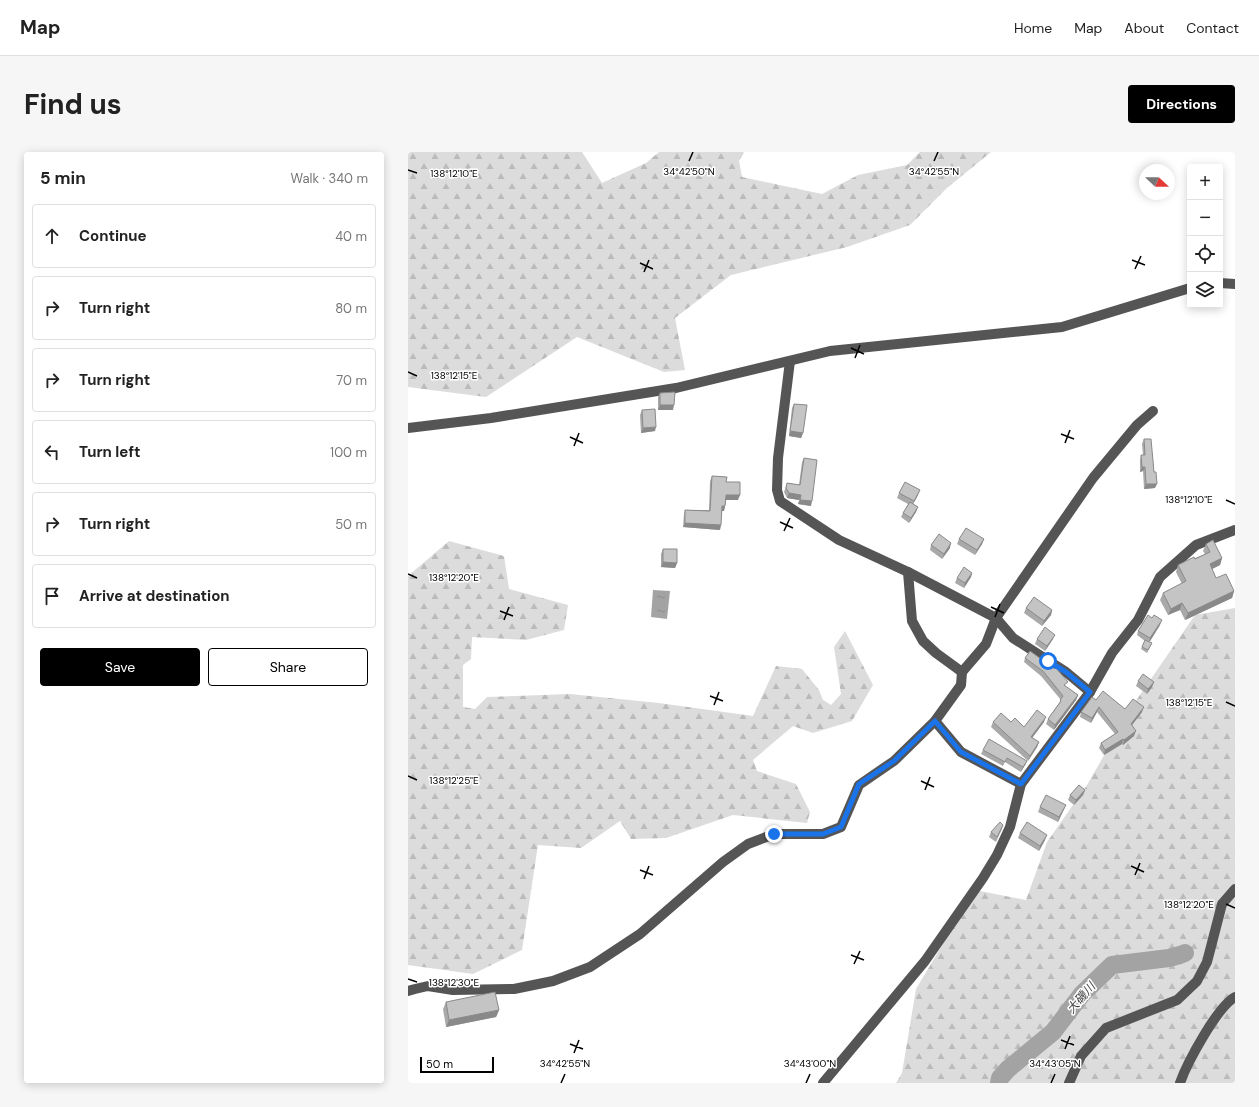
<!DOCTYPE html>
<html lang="en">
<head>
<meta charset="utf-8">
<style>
	:root { --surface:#fff; --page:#f6f6f6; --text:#222; --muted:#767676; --line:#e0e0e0; --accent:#000 }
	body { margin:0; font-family:"DM Sans","Noto Sans JP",sans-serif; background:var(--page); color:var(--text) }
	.controls { position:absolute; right:12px; top:12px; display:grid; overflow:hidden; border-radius:4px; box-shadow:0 2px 10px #0003 }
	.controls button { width:36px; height:36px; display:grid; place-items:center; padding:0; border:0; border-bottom:1px solid var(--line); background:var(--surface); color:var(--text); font:20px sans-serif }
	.compass { position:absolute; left:731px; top:12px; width:36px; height:36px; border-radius:50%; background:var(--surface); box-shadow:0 2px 10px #0003; rotate:112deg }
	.scale { position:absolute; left:12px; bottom:10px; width:74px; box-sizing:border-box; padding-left:4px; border:2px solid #000; border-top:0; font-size:11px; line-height:14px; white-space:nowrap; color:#000; -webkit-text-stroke:3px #fff; paint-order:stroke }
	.stop { position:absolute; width:12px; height:12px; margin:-9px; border:3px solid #1a73e8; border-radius:50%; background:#fff }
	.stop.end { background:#1a73e8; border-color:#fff; box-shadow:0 1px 4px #0008 }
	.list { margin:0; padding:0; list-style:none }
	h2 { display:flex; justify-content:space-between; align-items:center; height:52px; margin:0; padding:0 16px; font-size:17px }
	h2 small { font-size:13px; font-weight:400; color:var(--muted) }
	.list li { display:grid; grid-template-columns:26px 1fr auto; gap:12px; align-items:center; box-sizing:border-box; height:64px; margin:0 8px 8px; padding:0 8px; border:1px solid var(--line); border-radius:4px }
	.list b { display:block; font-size:15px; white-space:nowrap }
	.list em { font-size:13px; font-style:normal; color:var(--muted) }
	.actions { display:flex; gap:8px; padding:12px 16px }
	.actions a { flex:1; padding:9px 0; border:1px solid var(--accent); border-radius:4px; text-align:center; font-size:14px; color:var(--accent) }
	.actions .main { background:var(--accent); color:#fff }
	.icon { flex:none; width:22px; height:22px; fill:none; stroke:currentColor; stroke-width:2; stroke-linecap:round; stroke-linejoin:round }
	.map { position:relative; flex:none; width:827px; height:931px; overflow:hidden; border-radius:4px }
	header { display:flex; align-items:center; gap:24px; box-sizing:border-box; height:56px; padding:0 20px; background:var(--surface); border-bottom:1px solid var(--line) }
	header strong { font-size:19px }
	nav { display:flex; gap:22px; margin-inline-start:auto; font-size:14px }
	.intro { display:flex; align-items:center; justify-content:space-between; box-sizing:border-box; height:96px; padding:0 24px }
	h1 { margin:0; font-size:28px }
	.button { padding:10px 18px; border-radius:4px; background:var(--accent); color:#fff; font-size:14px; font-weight:700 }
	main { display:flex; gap:24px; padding:0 24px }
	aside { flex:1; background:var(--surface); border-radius:4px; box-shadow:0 2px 10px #0003 }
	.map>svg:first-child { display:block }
	.forest { fill:url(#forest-firs) }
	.water { fill:url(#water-ripples) }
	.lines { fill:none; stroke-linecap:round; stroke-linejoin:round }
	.river { stroke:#a3a3a3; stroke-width:18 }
	.minor { stroke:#555; stroke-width:10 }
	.wall { fill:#a9a9a9 }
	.shaded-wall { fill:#898989 }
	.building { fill:#c4c4c4; stroke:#898989 }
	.route { stroke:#1a73e8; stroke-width:5 }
	.ticks { fill:none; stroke:#000; stroke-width:1.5 }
	.labels { text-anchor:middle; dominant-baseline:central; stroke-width:3; stroke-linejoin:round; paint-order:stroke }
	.water-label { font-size:12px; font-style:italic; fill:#444; stroke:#fff }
	.ticks-label { font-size:10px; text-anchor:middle; fill:#000; stroke:#fff; stroke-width:3; stroke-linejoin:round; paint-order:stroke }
</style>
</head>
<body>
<header>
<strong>Map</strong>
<nav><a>Home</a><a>Map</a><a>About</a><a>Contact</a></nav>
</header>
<div class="intro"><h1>Find us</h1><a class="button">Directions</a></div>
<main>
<aside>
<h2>5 min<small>Walk · 340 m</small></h2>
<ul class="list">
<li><svg class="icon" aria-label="ahead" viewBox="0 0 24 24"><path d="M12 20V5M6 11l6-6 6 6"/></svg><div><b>Continue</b></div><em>40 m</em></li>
<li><svg class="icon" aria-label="right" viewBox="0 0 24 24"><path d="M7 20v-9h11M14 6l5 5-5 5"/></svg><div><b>Turn right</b></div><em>80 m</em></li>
<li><svg class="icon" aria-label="right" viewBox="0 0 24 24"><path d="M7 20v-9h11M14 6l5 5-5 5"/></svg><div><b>Turn right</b></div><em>70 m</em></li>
<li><svg class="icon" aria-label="left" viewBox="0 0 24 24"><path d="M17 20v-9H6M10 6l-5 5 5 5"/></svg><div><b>Turn left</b></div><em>100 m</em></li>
<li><svg class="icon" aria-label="right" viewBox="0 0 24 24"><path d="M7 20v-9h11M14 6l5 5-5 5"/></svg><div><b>Turn right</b></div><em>50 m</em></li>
<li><svg class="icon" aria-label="arrive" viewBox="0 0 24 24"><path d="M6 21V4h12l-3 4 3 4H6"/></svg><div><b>Arrive at destination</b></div></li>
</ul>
<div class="actions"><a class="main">Save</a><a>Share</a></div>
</aside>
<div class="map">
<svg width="827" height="931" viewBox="0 0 827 931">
	<defs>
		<pattern id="forest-firs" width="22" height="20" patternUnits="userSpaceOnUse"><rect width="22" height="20" fill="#dcdcdc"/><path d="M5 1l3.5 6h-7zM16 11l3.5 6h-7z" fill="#bbb"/></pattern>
		<pattern id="water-ripples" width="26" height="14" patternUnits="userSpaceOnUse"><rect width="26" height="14" fill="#a3a3a3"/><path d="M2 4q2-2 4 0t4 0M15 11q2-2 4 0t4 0" fill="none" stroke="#8b8b8b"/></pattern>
	</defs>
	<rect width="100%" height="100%" fill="#fff"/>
	<g class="forest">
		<path d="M0,0h174l20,31 44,-20 13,-11h85l-5,9 3,16 80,17 36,-19 49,-10 13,-13h71l-44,36 -37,37 -63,22 -116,28 -56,43 10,52 -21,2 -87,-35 -91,60 -78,-10z"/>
		<path d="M41,389l55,15 5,33 59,16 -4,25 -38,10 -54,-3 -1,22 -8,6v42l12,2 12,-12 83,-3 89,9 94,13 23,-50 26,3 17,21 4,10 8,5 10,-11 -7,-47 11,-16 28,54 -21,36 -39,12 -20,-7 -40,34 4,11 39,13 14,28 -3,11 -74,-8 -67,23 -35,1 -11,-18 -39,27 -43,-3 -16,105 -49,24 -65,-9v-389z"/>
		<path d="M827,456v475h-339l6,-10 14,-84 59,-99 51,10 21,-58 40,-57 46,-80 62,-90z"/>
	</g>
	<path class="water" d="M245,438l17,1 -3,28 -16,-2z"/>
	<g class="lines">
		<path class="river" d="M591,931l1,-5 8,-9 45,-37 29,-38 30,-29 57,-7 11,-3 5,-2"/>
		<g class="minor">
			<path d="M812,131l15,1"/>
			<path d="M382,209l-12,97 -1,32 3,11 59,39 69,32 88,46 17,20 53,34 24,20"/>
			<path d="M0,276l83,-10 185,-30 154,-37 232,-24 128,-39"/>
			<path d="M500,420l4,49 11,20 13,12 26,19"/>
			<path d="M527,569l26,31 60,32"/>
			<path d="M0,839l7,-2 13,-3 25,4 61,-1 39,-8 37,-14 50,-33 83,-72 25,-18 26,-10h49l18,-7 18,-42 35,-24 41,-40 26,-36 1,-13 24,-28 10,-26 97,-140 44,-53 16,-14"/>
			<path d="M415,931l102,-122 58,-83 14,-23 13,-28 11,-43 69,-92 22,-39 26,-33 22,-43 36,-32 39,-15"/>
			<path d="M661,931l12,-27 25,-28 71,-28 20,-19 10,-19 15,-58 13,-15"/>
			<path d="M772,931c7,-20 37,-76 55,-86"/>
		</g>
	</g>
	<g class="wall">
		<path d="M252,241l13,17h-15v-13z"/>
		<path d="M386,252l9,29 -2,5 -12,-2 3,-28z"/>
		<path d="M234,258l13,21 -14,2 -1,-18z"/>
		<path d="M736,287l11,49 -11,1 -1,-18 -3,1v-12l1,-5h2l-1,-11z"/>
		<path d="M396,306l7,48 -13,-2 1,-4 -12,-2 -3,-6 3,-9 12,2 3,-23z"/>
		<path d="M304,324l14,6 12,18h-12l-1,6 -1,5h-2l-2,19 -37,-3 1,-13 1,-4h24l1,-29z"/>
		<path d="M491,341l19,2 -5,9 5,3 -2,5 -7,11 -8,-6 2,-4 5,-9 -11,-6z"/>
		<path d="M551,387h25l-2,5 -7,11 -18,-11z"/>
		<path d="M798,392l16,14 -2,7 -8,4 4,9 18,13 -2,7 -47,22 -5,-10 -12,5 -8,-15 3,-7 19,-9 -6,-12 2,-7 27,-11 -2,-3z"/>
		<path d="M523,393l19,3 -8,11 -12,-9z"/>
		<path d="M255,397l14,14 -2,5 -14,-1v-13z"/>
		<path d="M564,421l-1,4 -7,11 -9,-5 2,-5z"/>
		<path d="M618,456l26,2 -1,5 -9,11 -18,-13z"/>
		<path d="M752,473l-11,17 3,1 -5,10 -6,-4 4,-8 -8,-6 1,-4z"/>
		<path d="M629,487h16l-8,12 -10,-7z"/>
		<path d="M617,506l53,37 -2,5 -22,30 -8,-6 2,-5 11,-16 2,-3 -20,-24 -17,-14z"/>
		<path d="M730,529l16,1 -2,5 -5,7 -11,-8z"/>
		<path d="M688,548l29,9 17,3 -10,13 2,11 -11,9 -1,-1 -18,11 -5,-7 2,-5 14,-9 -18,-22 -6,11 -11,-6 1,-5z"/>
		<path d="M585,570h18l13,5 20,-5 -12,16 7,4 -2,5 -9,14 -37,-34z"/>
		<path d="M575,598l44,11 -2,4 -4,7 -16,-10 -2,4 -22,-12z"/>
		<path d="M677,638l-2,5 -9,10 -6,-5 2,-5z"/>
		<path d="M658,653l-8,17 -20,-10 2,-5z"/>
		<path d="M595,673l-1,4 -6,13 -7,-5 2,-5z"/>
		<path d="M612,681l25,7 -6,11 -21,-13z"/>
		<path d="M38,850l53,8 -3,7 -50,10 -3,-18z"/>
	</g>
	<g class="shaded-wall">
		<path d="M252,253h14l-1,5h-15z"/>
		<path d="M248,275l-1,4 -14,2 2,-5z"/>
		<path d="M382,279l13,2 -2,5 -12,-2z"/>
		<path d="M734,315h3l-2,4 -3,1z"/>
		<path d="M738,332h11l-2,4 -11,1z"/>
		<path d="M512,338l-2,5 -6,11 2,-5z"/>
		<path d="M381,341l12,2 -2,5 -12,-2z"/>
		<path d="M318,343h14l-2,5h-14z"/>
		<path d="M392,348l12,1 -1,5 -13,-2z"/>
		<path d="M314,354h3l-1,5h-4z"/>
		<path d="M510,355l-2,5 -7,11 2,-5z"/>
		<path d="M277,371l36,2 -1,5 -37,-3z"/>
		<path d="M576,387l-2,5 -7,11 2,-5z"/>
		<path d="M543,391l-1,5 -8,11 2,-5z"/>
		<path d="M814,406l-2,7 -12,6 2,-7z"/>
		<path d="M255,410l14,1 -2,5 -14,-1z"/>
		<path d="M564,421l-1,4 -7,11 1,-5z"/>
		<path d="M826,439l-2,7 -47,22 3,-7z"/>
		<path d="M774,451l-2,7 -12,5 3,-6z"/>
		<path d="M644,458l-1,5 -9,11 2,-5z"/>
		<path d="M754,468l-2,5 -11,18 1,-5z"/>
		<path d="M647,483l-2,4 -8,12 2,-5z"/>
		<path d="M746,530l-2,5 -5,7 1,-5z"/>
		<path d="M670,543l-2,5 -22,30 1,-5z"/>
		<path d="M691,555l-2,5 -6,11 1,-5z"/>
		<path d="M736,555l-2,5 -13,17 2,-5z"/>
		<path d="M638,565l-2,5 -15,20 2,-5z"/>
		<path d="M728,579l-2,5 -11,9 1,-5z"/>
		<path d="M715,587l-1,5 -18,11 1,-5z"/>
		<path d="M631,590l-2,5 -9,14 2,-5z"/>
		<path d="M619,609l-2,4 -4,7 2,-5z"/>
		<path d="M677,638l-2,5 -9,10 2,-5z"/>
		<path d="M658,653l-2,4 -6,13 1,-5z"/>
		<path d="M639,683l-2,5 -6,11 1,-5z"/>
		<path d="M91,858l-3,7 -50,10 3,-7z"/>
	</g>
	<g class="building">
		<path d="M267,240l-1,13h-14v-12z"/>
		<path d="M386,252l13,1 -4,28 -13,-2z"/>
		<path d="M247,257l1,18 -13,1 -1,-18z"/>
		<path d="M736,287h7l3,33h2l1,12h-11l-1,-17h-3l-1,-12h4z"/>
		<path d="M396,306l13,2 -5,41 -12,-1 1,-5 -12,-2 -3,-5 1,-5 13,2z"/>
		<path d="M304,324l15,1 -1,5h14v13h-14l-1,11h-3l-1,19 -36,-2v-13l25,1z"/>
		<path d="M497,330l15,8 -6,11 -15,-8z"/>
		<path d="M502,350l8,5 -7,11 -8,-5z"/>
		<path d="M558,376l18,11 -7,11 -18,-11z"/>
		<path d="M531,382l12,9 -7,11 -13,-9z"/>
		<path d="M805,388l9,18 -12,6 6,14 10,-4 8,17 -46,22 -6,-10 -11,6 -8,-16 23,-12 -8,-16 16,-8 1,2 15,-7 -4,-8z"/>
		<path d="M255,397h14v14l-14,-1z"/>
		<path d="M556,415l8,6 -7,10 -8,-5z"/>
		<path d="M626,445l18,13 -8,11 -18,-13z"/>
		<path d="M740,463l4,3 2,-3 8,5 -12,18 -12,-7z"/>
		<path d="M637,475l10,8 -8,11 -10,-7z"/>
		<path d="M737,488l7,3 -4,7 -6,-3z"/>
		<path d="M622,499l25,18 1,-1 12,14 -4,3 14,10 -23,30 -7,-6 13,-18 -1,-1 3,-4 -20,-25 -18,-13z"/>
		<path d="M735,522l11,8 -6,7 -10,-8z"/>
		<path d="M695,539l22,18 8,-10 11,8 -13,17 5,7 -12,9 -1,-1 -18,11 -4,-7 17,-11 -19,-25 -7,11 -11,-6 11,-15 4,3z"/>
		<path d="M629,558l9,7 -15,20 8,5 -9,14 -37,-34 8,-9 10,9 4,-4 9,9z"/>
		<path d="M581,587l38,22 -4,6 -16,-9 -2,4 -22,-12z"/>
		<path d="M671,633l6,5 -9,10 -6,-5z"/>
		<path d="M638,643l20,10 -7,12 -19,-10z"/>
		<path d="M592,670l3,3 -6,12 -6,-5z"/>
		<path d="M619,670l20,13 -7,11 -20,-13z"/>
		<path d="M87,840l4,18 -50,10 -3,-18z"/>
	</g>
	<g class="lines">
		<path class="route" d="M366,682h49l18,-7 18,-43 35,-23 41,-40 26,31 60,32 69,-92 -24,-20 -18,-11"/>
	</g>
	<path class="ticks" d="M281,9l4,-9M526,9l4,-9M0,18l9,3M724,108l13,5M232,111l13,6M727,117l6,-13M236,120l5,-12M443,196l13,6M447,206l5,-13M0,220l9,4M653,282l13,5M162,285l13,6M657,291l5,-13M166,294l5,-13M818,348l9,4M372,370l13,6M376,379l6,-13M0,422l9,4M583,455l13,6M92,459l13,5M587,465l5,-13M96,468l5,-13M302,544l13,5M818,550l9,4M306,553l5,-13M0,624l9,4M513,629l13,6M517,638l5,-13M723,714l13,6M232,718l13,5M727,723l5,-12M236,727l5,-13M818,752l9,4M443,803l13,5M446,812l6,-13M0,827l9,3M653,888l13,5M162,892l13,5M657,897l5,-13M166,901l5,-13M153,931l4,-9M398,931l4,-9M643,931l4,-9"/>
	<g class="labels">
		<g class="water-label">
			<text transform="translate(673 846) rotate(-49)">大磯川</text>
		</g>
	</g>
	<g class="ticks-label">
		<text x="281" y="23">34°42'50"N</text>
		<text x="526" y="23">34°42'55"N</text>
		<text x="46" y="25">138°12'10"E</text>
		<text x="46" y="227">138°12'15"E</text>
		<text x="781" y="351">138°12'10"E</text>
		<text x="46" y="429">138°12'20"E</text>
		<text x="781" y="554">138°12'15"E</text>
		<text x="46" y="632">138°12'25"E</text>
		<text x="781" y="756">138°12'20"E</text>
		<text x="46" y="834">138°12'30"E</text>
		<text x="157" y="915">34°42'55"N</text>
		<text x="402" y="915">34°43'00"N</text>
		<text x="647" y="915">34°43'05"N</text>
	</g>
</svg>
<div class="controls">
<button>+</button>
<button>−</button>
<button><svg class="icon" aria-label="locate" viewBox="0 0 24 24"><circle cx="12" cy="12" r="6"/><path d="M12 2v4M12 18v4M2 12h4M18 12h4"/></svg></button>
<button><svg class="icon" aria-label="layers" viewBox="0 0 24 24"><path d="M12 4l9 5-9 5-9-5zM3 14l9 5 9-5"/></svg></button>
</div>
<svg class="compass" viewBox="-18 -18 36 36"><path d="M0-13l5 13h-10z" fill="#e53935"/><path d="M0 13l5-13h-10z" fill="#767676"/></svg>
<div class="scale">50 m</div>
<div class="stop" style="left:640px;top:509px"></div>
<div class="stop end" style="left:366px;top:682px"></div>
</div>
</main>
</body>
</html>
